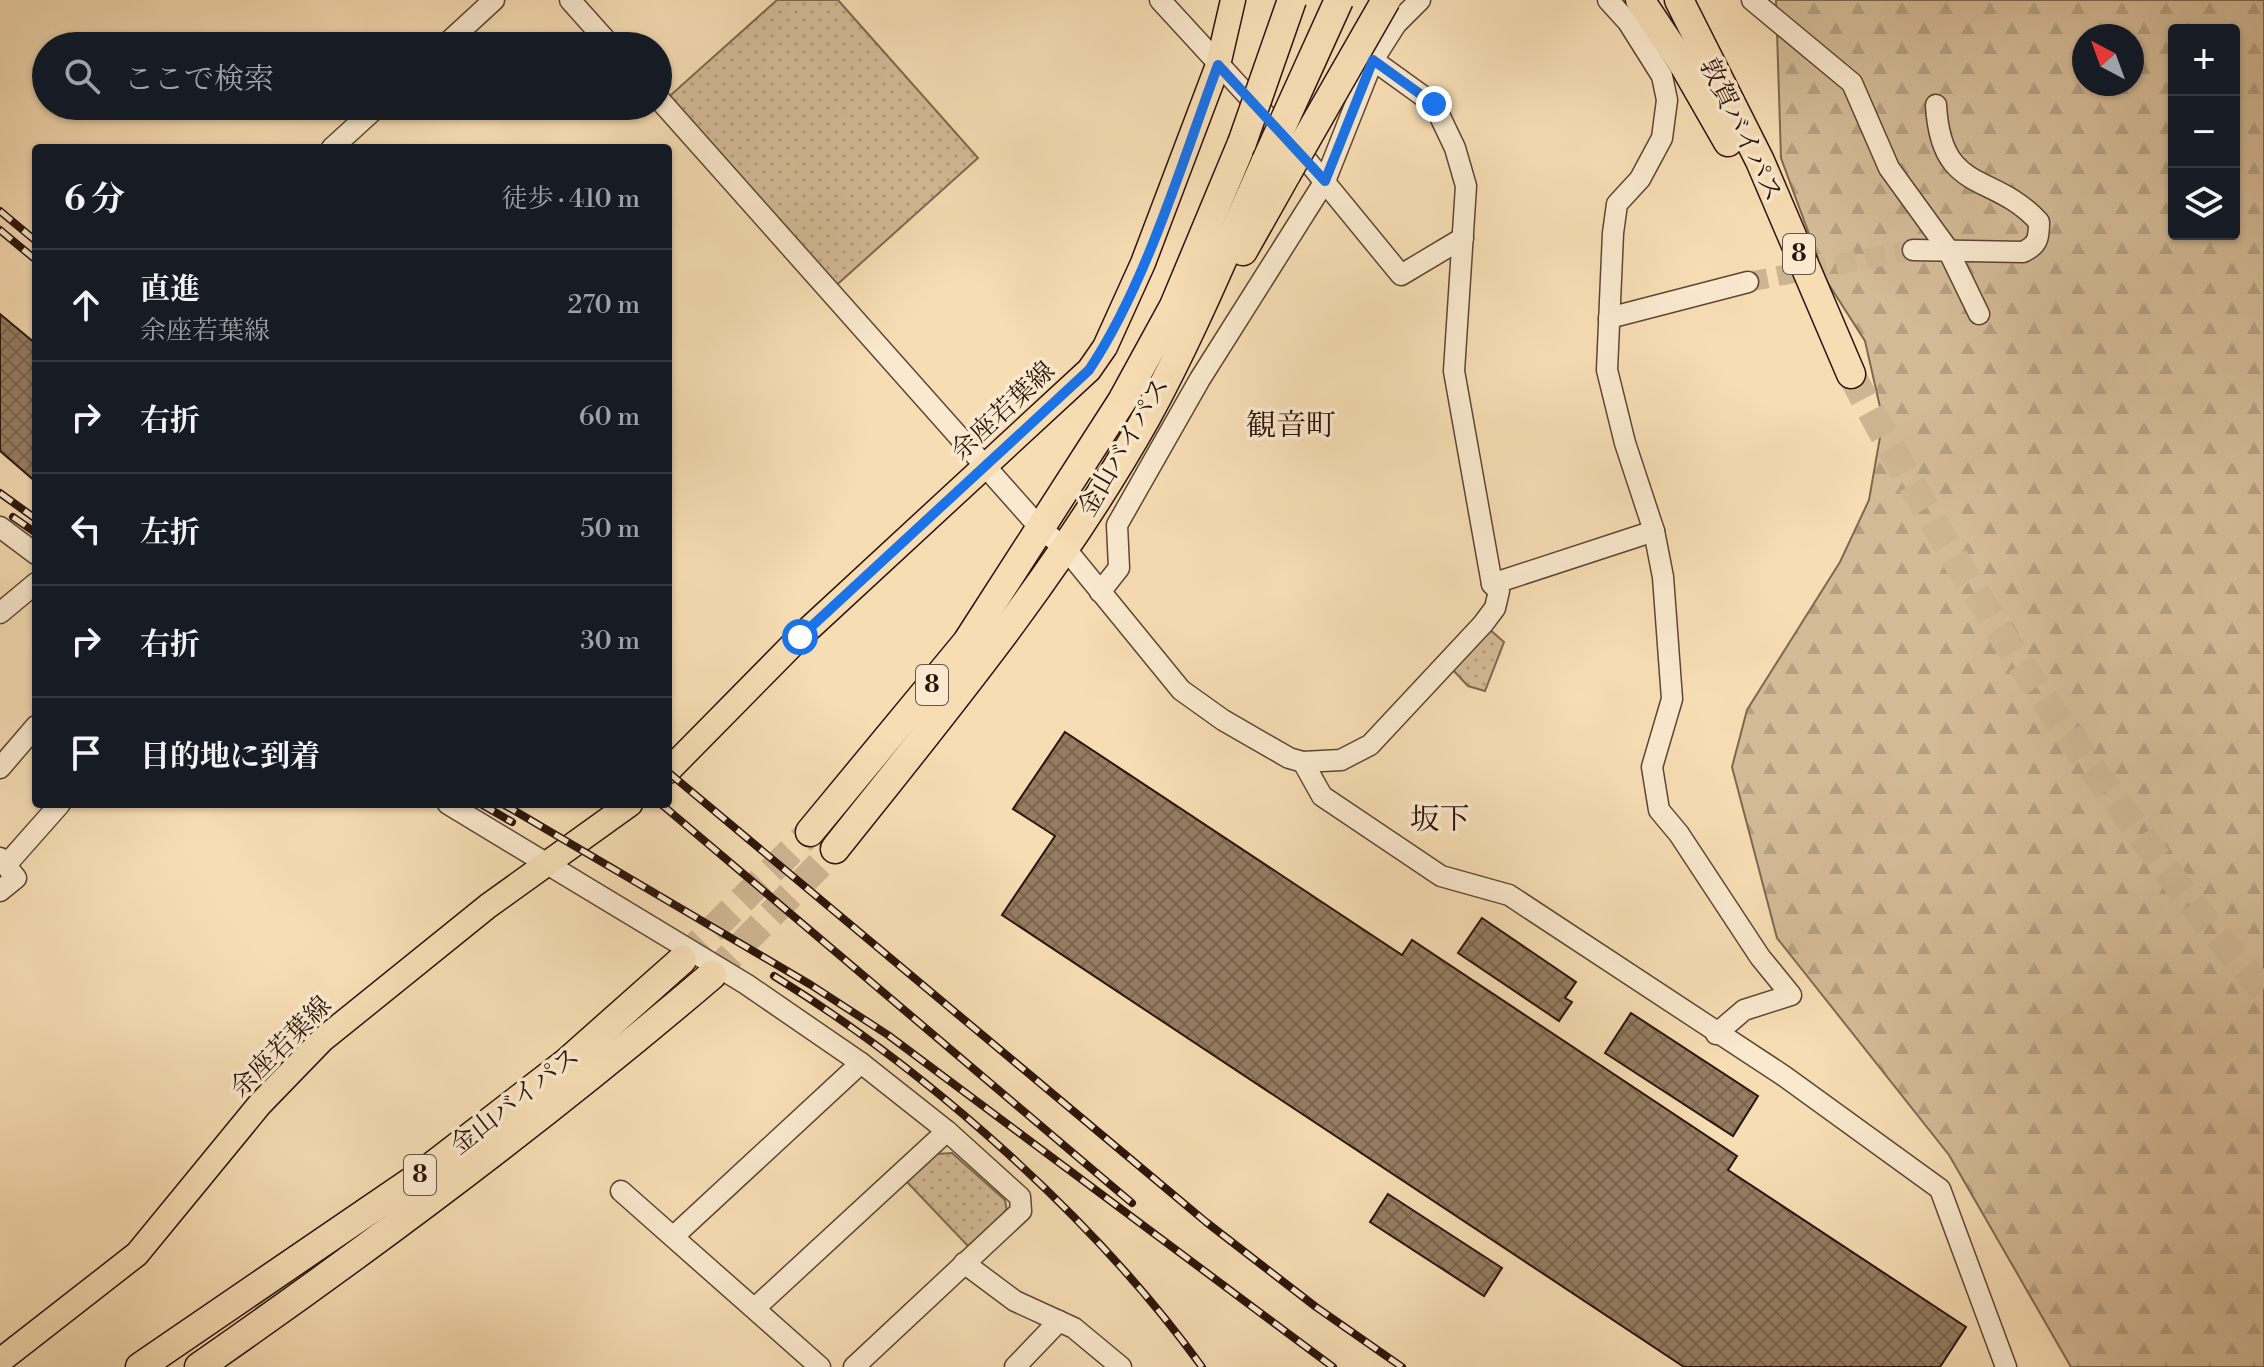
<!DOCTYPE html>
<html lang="ja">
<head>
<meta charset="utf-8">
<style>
	:root { --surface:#171b24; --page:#242831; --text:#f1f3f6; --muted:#9ea1a6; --line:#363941 }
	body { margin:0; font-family:"Libre Bodoni","Noto Serif JP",serif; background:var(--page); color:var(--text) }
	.controls { position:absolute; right:24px; top:24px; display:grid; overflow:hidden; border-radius:8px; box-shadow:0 2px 6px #0004 }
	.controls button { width:72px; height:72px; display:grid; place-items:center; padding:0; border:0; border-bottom:2px solid var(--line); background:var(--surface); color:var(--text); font:40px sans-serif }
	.compass { position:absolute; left:2072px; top:24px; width:72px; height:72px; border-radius:50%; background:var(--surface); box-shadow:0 2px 6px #0004; rotate:319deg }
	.stop { position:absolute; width:24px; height:24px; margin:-18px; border:6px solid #1a73e8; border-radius:50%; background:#fff }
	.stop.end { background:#1a73e8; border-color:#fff; box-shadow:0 2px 8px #0008 }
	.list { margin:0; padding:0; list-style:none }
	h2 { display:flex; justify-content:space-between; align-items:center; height:104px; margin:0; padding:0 32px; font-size:34px }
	h2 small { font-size:26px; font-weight:400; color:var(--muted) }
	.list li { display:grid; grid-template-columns:52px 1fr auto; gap:24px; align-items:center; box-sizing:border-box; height:112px; padding:0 32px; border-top:2px solid var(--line) }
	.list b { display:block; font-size:30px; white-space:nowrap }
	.list p { margin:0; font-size:26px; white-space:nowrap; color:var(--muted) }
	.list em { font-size:26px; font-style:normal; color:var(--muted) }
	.icon { flex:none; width:44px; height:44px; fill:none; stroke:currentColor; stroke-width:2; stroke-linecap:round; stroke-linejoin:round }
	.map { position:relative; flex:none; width:2264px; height:1367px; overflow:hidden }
	.search { position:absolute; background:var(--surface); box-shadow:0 2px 6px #0004; left:32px; top:32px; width:640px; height:88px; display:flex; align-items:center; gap:20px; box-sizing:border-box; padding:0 28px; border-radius:44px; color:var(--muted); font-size:30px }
	.panel { position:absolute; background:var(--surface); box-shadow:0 2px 6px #0004; left:32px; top:144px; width:640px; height:664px; border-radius:8px }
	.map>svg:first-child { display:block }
	.green { fill:url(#green-dots); stroke:#806850; stroke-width:2 }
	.forest { fill:url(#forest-firs); stroke:#806850; stroke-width:2; fill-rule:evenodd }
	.building { fill:url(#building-cross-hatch); stroke:#2b1409; stroke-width:2 }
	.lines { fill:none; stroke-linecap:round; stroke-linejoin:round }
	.minor-tunnel { stroke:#ceb592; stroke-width:20; stroke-dasharray:20 10; stroke-linecap:butt }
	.highway-tunnel { stroke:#ceb592; stroke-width:28; stroke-dasharray:28 14; stroke-linecap:butt }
	.minor-casing { stroke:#5e4634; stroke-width:23 }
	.major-casing { stroke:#2b1409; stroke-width:27 }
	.highway-casing { stroke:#2b1409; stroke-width:31 }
	.minor { stroke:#fae9ce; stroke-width:20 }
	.major { stroke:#f7ddb4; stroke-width:24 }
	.highway { stroke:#f7ddb4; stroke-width:28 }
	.rail-casing { stroke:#2b1409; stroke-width:8 }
	.rail { stroke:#fae9ce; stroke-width:5; stroke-dasharray:15; stroke-linecap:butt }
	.highway-bridge-casing { stroke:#2b1409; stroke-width:31; stroke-linecap:butt }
	.highway-bridge { stroke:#f7ddb4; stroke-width:28 }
	.route { stroke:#1a73e8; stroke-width:10 }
	.labels { text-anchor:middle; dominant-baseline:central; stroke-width:7; stroke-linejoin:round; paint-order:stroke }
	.shield { fill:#fae9ce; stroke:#695444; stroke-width:2 }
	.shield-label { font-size:24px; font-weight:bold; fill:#2b1409 }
	.street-label { font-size:26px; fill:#2b1409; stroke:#fae9ce }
	.quarter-label { font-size:30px; fill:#2b1409; stroke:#fae9ce }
</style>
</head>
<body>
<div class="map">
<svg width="2264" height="1367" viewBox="0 0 2264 1367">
	<defs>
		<pattern id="green-dots" width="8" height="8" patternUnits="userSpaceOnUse" patternTransform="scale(2)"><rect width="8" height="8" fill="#d4bb97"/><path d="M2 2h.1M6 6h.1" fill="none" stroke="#b6a081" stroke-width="1.8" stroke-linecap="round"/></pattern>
		<pattern id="forest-firs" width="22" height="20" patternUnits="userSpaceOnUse" patternTransform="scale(2)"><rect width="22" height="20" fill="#d4bb97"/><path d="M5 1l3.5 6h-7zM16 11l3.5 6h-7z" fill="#b6a081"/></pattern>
		<pattern id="building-cross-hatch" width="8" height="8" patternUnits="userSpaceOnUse" patternTransform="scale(2)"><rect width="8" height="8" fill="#957d62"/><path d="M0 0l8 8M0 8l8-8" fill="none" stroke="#7a654f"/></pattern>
	</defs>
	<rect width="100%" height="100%" fill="#f7ddb4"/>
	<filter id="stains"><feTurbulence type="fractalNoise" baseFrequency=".0025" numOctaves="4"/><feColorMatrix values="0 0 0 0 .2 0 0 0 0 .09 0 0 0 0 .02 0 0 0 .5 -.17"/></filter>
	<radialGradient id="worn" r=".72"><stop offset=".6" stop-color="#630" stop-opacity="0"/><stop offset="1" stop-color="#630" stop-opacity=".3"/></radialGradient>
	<g class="green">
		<path d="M777,0h61l140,158 -147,132 -168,-188z"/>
		<path d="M1488,628l16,14 -19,49 -17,-5 -16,-17z"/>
		<path d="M952,1153l53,47 2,12 -38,35 -62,-65 30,-28z"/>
	</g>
	<path class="forest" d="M1776,0h488v1367h-193l-122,-212 -172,-217 -45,-171 15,-57 93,-148 29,-62 14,-80 -18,-79 -39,-61 -45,-122zM2174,30h60v204h-60zM2084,36h48v48h-48z"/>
	<g class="building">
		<path d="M0,314l36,30v138l-36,-31z"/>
		<path d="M1065,732l337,223 10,-15 325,216 -9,14 238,157 -26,40h-256l-682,-452 53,-79 -42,-27z"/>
		<path d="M1482,918l94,64 -11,16 7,4 -13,19 -101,-68z"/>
		<path d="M1631,1013l127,83 -25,40 -128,-83z"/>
		<path d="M1388,1194l114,74 -18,28 -114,-74z"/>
	</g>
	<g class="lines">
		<path class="minor-tunnel" d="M1748,282l165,-32"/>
		<g class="highway-tunnel">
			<path d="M1851,374c82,155 173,303 277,444 43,59 87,118 136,172"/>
			<path d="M682,960l128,-128"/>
			<path d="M712,975l123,-126"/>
		</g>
		<g class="minor-casing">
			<g id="minor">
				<path d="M570,0l41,46"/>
				<path d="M1160,0l145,158 96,117 62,-37"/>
				<path d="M1608,0l20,22 34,54 5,24 -5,38 -22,41 -23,25 -4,29 -6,137 18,73 29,88 9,46 9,122 -20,68 7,43 20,24 81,123 31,38 -47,15 -28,24"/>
				<path d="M1752,0l100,83 37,85 58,80 32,66"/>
				<path d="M444,46l50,-46"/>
				<path d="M658,98l383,431 24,19 116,142 42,30 66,38 14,4 38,-2 29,-15 113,-121 12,-16 4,-17 -7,-7 -38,-213 12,-185 -11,-38 -21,-44 -61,-44"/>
				<path d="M332,148l46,-42"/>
				<path d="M1913,250l110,2c15,-7 16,-14 16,-30 -46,-51 -98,-26 -103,-117"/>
				<path d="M1609,318l139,-36"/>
				<path d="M0,527l36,27"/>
				<path d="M1492,584l162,-53"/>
				<path d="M1100,592l19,-24 -2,-43 83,-146 125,-198 48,-121 23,-36 24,-24"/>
				<path d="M0,613l36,-30"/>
				<path d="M1303,762l19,34 119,80 68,19 275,181 156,113 66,178"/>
				<path d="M0,768l36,-42"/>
				<path d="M448,804l298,180 115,79 86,68 73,66 1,14 -167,156"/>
				<path d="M0,858l16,20 -16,13"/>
				<path d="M6,865l54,-61"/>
				<path d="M621,1191l199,176"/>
				<path d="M674,1236l187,-173"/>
				<path d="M964,1263l51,38 59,27 47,39"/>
				<path d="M755,1308l192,-177"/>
				<path d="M1015,1367l44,-46"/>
			</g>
		</g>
		<g class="major-casing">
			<g id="major">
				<path d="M668,771l132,-134 289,-267 16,-23 38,-84 75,-198 15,-65"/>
				<path d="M0,1361l137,-107 123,-150 62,-64 166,-134 142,-102"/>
			</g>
		</g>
		<g class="highway-casing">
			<g id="highway">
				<path d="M1640,0l45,67 43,75"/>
				<path d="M1679,0l81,161 91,213"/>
				<path d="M1243,251l44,-78"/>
				<path d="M810,832l157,-190 155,-241 52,-95 68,-163"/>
				<path d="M835,849c110,-138 224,-276 311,-431 45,-82 82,-172 120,-257"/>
				<path d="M140,1367l281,-192 145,-112 116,-103"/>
				<path d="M199,1367c178,-124 348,-251 513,-392"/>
			</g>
		</g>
		<use href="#minor" class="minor"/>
		<use href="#major" class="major"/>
		<use href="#highway" class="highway"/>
		<g class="rail-casing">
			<g id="rail">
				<path d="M0,211l36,30"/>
				<path d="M0,230l36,30"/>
				<path d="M0,493l36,26"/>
				<path d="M13,517l23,16"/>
				<path d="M668,772l538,450 110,85 86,60"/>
				<path d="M481,804l31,18"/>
				<path d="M503,804l308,181 77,50 445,332"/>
				<path d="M661,804l471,399"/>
				<path d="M774,976c154,95 322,244 428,391"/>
			</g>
		</g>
		<use href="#rail" class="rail"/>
		<g class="highway-bridge-casing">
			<g id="highway-bridge">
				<path d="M1242,143l50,-143"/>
				<path d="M1266,161l73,-161"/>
				<path d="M1287,173l99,-173"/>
			</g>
		</g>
		<use href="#highway-bridge" class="highway-bridge"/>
	</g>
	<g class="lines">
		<path class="route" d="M800,637l289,-267c57,-85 93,-208 129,-305l107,116 48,-121 61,44"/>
	</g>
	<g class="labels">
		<g class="shield">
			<rect x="1783" y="234" width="32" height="40" rx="6"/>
			<rect x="916" y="665" width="32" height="40" rx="6"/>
			<rect x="404" y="1155" width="32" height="40" rx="6"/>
		</g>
		<g class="shield-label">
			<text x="1799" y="254">8</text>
			<text x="932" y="685">8</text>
			<text x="420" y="1175">8</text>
		</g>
		<g class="street-label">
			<text transform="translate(1741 130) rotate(64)">敦賀バイパス</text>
			<text transform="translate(1003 411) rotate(-43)">余座若葉線</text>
			<text transform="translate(1124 447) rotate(-60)">金山バイパス</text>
			<text transform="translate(281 1047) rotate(-45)">余座若葉線</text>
			<text transform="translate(515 1101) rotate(-38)">金山バイパス</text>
		</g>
		<g class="quarter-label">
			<text x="1291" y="426">観音町</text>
			<text x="1440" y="820">坂下</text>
		</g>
	</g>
	<rect width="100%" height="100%" filter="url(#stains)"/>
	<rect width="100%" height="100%" fill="url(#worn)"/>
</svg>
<div class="controls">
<button>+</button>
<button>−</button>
<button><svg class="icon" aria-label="layers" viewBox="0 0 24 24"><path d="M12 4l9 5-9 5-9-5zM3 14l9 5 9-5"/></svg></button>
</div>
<svg class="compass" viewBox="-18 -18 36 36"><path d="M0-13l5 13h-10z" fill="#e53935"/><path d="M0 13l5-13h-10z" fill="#9ea1a6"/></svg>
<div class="stop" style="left:800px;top:637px"></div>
<div class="stop end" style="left:1434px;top:104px"></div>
<div class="search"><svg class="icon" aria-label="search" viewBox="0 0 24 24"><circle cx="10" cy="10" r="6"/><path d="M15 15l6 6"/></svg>ここで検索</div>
<section class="panel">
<h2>6 分<small>徒歩 · 410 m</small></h2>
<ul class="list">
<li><svg class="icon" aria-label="ahead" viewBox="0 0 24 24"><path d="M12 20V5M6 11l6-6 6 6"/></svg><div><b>直進</b><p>余座若葉線</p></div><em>270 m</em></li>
<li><svg class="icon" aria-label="right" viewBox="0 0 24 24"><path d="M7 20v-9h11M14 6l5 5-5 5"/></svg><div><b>右折</b></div><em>60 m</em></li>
<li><svg class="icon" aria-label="left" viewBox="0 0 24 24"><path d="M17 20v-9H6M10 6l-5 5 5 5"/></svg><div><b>左折</b></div><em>50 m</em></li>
<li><svg class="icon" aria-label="right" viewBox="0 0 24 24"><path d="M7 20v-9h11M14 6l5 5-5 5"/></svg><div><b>右折</b></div><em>30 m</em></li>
<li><svg class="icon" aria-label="arrive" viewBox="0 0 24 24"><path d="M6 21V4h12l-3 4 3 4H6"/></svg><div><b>目的地に到着</b></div></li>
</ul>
</section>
</div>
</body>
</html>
